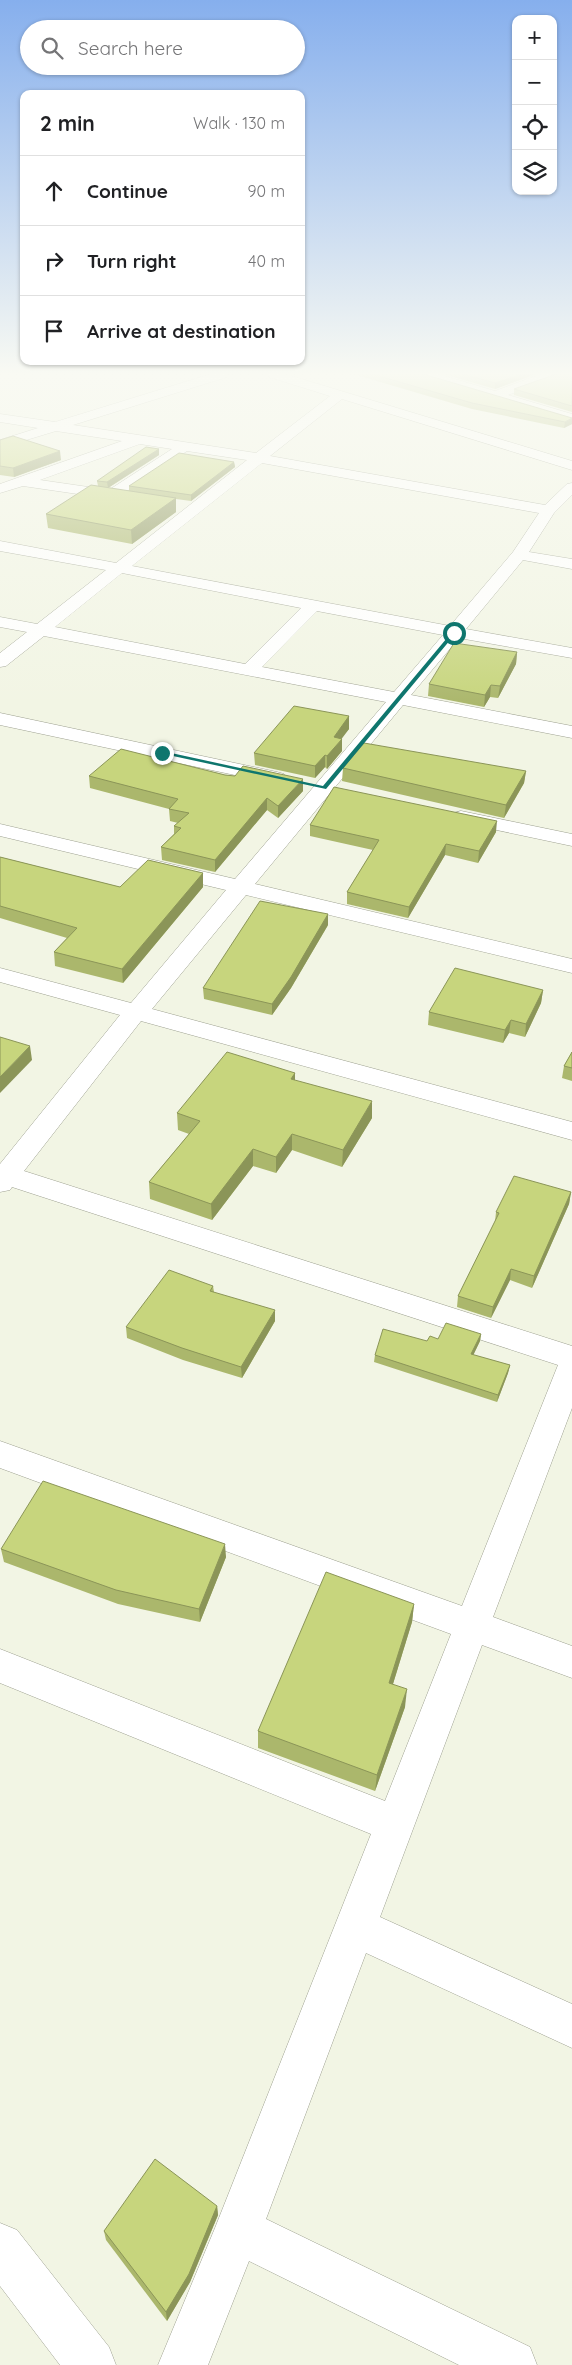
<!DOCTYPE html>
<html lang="en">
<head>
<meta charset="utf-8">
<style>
	:root { --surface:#fff; --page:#f2f2f2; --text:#202124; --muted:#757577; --line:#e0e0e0 }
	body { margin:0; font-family:Quicksand,sans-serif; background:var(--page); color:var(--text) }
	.controls { position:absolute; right:15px; top:15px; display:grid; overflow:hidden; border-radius:10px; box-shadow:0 1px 4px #0004 }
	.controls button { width:45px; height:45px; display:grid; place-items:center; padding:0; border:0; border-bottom:1px solid var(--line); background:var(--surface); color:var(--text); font:25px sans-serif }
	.stop { position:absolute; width:15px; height:15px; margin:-11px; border:4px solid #0f766e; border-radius:50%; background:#fff }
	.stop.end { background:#0f766e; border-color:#fff; box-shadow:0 1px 5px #0008 }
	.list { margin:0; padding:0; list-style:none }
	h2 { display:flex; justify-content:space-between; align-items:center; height:65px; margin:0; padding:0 20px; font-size:21px }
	h2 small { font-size:16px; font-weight:400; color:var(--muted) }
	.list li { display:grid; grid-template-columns:32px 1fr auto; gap:15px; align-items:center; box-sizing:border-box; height:70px; padding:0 20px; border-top:1px solid var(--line) }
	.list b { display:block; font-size:19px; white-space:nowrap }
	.list em { font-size:16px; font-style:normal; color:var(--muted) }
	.icon { flex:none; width:28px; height:28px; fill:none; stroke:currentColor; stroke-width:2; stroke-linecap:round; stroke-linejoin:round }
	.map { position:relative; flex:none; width:572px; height:2365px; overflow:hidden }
	.search { position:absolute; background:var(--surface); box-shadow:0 1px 4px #0004; left:20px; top:20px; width:285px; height:55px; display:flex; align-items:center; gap:12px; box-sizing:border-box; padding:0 18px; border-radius:28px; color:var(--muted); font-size:19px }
	.panel { position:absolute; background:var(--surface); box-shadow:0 1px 4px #0004; left:20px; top:90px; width:285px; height:275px; border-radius:10px }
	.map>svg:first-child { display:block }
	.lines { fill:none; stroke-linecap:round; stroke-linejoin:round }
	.minor-casing { stroke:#9ea191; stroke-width:1 }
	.tertiary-casing { stroke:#9ea191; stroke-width:1 }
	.minor { fill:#fff; fill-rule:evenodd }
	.tertiary { fill:#fff; fill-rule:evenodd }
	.wall { fill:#abb76c }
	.shaded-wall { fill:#8b9558 }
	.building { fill:#c7d57d; stroke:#8b9558 }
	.route { fill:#0f766e }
</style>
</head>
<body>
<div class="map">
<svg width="572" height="2365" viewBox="0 0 572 2365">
	<rect width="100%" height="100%" fill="#f2f5e4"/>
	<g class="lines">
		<g class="minor-casing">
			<g id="minor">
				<path d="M211,374h18l-2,3 -154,48 183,28 74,-57 -61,-19 -2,-3h18l287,87v9l-230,-71 -72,57 275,49 22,-21 5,-1v12l-18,18 -25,39 43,7v10l-49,-9 -57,69 106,19v10l-113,-20 -48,57 161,31v12l-169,-33 -148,179 317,75v14l-326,-78 -94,114 420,113v18l-431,-119 -117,150 548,175v62l-79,209 79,29v32l-90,-33 -102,272 192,87v44l-206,-95 -100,266 264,128 7,18h-78l-210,-104 -41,104h-50l57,-137 156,-394 -371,-151v-34l385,152 66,-167 -451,-166v-27l462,165 96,-241 -546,-178 -2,3 -10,2v-28l120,-149 -120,-33v-14l131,35 95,-113 -226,-54v-12l235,55 151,-177 -342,-66 -38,30 -6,1v-14l27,-21 -27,-5v-10l37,7 69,-54 -106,-19v-10l116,22 131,-103 -60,-9 -63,42 2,3 -7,4 -96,-14 -23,7v-9l122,-43 -66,-10 -56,17v-8l38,-12 -38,-6v-8l55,8zM140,444l32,5 -63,41 -69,-10zM262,463l277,50 -26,39 -63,74 -318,-60zM122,573l179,35 -56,56 -190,-37zM317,611l126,24 -49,57 -132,-25z"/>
				<path d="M420,374h18l57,17 46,-17h17l-2,3 -48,18 64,19v8l-150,-45z"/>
				<path d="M0,713l277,59 7,2 3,4 -3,4 -7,2 -277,-59z"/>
				<path d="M461,811l111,23v12l-118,-25 -3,-4 3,-4z"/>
			</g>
		</g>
		<g class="tertiary-casing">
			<path id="tertiary" d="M0,2223l17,7 92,117 7,18h-56l-60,-79z"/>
		</g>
		<use href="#minor" class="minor"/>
		<use href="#tertiary" class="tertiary"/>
	</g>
	<g class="wall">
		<path d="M353,374h70l149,50 -8,4 -92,-19z"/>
		<path d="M443,374h93l-41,15z"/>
		<path d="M572,374v38l-58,-17v-6z"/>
		<path d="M0,440l61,20 -47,17 -14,-2z"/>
		<path d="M159,449v6l-51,33 21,3v-5l105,-24 1,5 -44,34 -15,-2v13l-44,32 -84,-16 -2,-14 52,-28 -1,-5z"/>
		<path d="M517,652l-1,12 -18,34 -8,-1 -6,10 -56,-11 1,-12z"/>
		<path d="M349,716v13l-8,9 1,13 -15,18 -2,-2 -10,11 -60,-13 -1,-12z"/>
		<path d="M343,768l183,3 -2,12 -20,35 -162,-37z"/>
		<path d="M225,775l78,16 -25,27 -11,-8 -52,62 -53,-12 -1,-13 13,-13v-8l4,-3 -8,-2 -1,-12 -79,-21 -1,-12z"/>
		<path d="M310,825l186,7 -18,31 -33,-8 -37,63 -61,-14v-12l26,-42 -63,-14z"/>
		<path d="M0,857l120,30 83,-14v14l-80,96 -68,-17 -1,-14 13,-14 -67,-20z"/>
		<path d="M328,925l-37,63 -19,27 -68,-16 -1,-11z"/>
		<path d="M543,990l-2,13 -16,34 -16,-4 -6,10 -75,-18 1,-13z"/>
		<path d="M572,1052v29l-10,-3 2,-12z"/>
		<path d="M295,1073v8l77,37 -30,49 -50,-17 -16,23 -23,-7 -41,54 -62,-21 -1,-17 40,-48 -11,-4 -1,-17z"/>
		<path d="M571,1192l-2,12 -37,84 -22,-8 -19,38 -34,-11 1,-11 37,-74 1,-10z"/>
		<path d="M213,1286l1,6 61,29 -33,57 -59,-18 -56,-22 -1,-11z"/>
		<path d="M481,1334l-1,7 -7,14 37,10 -2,8 -11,29 -123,-40 1,-7 63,-16z"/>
		<path d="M1,1549l225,8 -26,65 -82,-18 -114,-42z"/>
		<path d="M414,1604l-2,18 -19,62 12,23 -30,84 -117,-43v-17z"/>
		<path d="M217,2206l1,9 -28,67 -23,39 -61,-81 -2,-9z"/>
	</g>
	<g class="shaded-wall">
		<path d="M522,374h14l-41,15v-6z"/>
		<path d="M572,418v6l-8,4 1,-6z"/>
		<path d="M159,449v6l-51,33 -1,-6z"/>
		<path d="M60,451l1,9 -47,17 -1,-9z"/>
		<path d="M234,462l1,5 -44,34v-6z"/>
		<path d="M176,498v14l-44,32 -1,-14z"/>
		<path d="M517,652l-1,12 -18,34 2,-12z"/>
		<path d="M491,685l-1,12 -6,10 1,-12z"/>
		<path d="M349,716v13l-15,20 8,-10v12l-15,18v-13l7,-19z"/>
		<path d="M325,755v12l-10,11v-12z"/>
		<path d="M526,771l-2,12 -20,35 2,-13z"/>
		<path d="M303,779v12l-25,27v-12z"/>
		<path d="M267,798v12l-52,62v-12z"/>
		<path d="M497,821l-1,11 -18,31 1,-12z"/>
		<path d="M446,844l-1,11 -37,63 1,-11z"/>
		<path d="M203,873v14l-80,96 -1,-14z"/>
		<path d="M328,914v11l-37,63 -19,27v-11z"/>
		<path d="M543,990l-2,13 -16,34 1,-13z"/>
		<path d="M511,1020l-2,13 -6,10 2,-13z"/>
		<path d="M30,1046l2,14 -32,33v-16z"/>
		<path d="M295,1073v16l-4,-10z"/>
		<path d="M372,1101v17l-30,49 1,-17z"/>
		<path d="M292,1134v16l-16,23v-16z"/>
		<path d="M253,1149v17l-41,54 -1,-16z"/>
		<path d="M571,1192l-2,12 -37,84 2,-12z"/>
		<path d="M511,1269l-1,11 -19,38 2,-11z"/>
		<path d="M275,1310v11l-33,57 -1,-11z"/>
		<path d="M481,1334l-1,7 -10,21 1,-8z"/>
		<path d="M510,1365l-2,8 -11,29 1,-7z"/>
		<path d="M225,1544l1,13 -26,65 -1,-13z"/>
		<path d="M414,1604l-2,18 -24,78 1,-17z"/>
		<path d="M407,1689l-2,18 -30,84 2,-16z"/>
		<path d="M217,2206l1,9 -28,67 -23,39 -1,-9z"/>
	</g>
	<g class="building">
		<path d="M372,374h51l149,44 -7,4 -93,-19z"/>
		<path d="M463,374h59l-27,9z"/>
		<path d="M556,374h16v32l-58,-17z"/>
		<path d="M13,436l47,15 -47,17 -13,-2v-26z"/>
		<path d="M146,447l13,2 -52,33 -10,-1z"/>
		<path d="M179,453l55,9 -43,33 -62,-9z"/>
		<path d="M91,485l85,13 -45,32 -85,-16z"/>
		<path d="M454,643l63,9 -17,34 -9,-1 -6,10 -56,-11z"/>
		<path d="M294,706l55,10 -15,21 8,2 -15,17 -2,-1 -10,11 -61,-13z"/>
		<path d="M364,743l162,28 -20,34 -163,-37z"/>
		<path d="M121,749l104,26 10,1 8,-10 60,13 -25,27 -11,-8 -52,62 -54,-13 20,-19 -7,-2 15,-13 -20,-4 9,-10 -89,-23z"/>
		<path d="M334,787l163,34 -18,30 -33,-7 -37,63 -62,-15 32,-52 -69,-15z"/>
		<path d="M0,857l120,30 28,-27 55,13 -81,96 -68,-17 23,-24 -77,-22z"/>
		<path d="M260,901l68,13 -37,63 -19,27 -69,-16z"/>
		<path d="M455,968l88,22 -17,34 -15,-4 -6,10 -76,-18z"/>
		<path d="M0,1037l30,9 -30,31z"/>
		<path d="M227,1052l68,21 -4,6 81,22 -29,49 -51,-16 -16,23 -23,-8 -42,55 -62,-22 51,-61 -23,-8z"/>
		<path d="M572,1052v16l-8,-2z"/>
		<path d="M514,1176l57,16 -37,84 -23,-7 -18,38 -35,-11 41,-83 -3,-1z"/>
		<path d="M169,1270l44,16 -3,5 65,19 -34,57 -59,-19 -56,-21z"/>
		<path d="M446,1323l35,11 -10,20 39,11 -12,30 -123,-40 8,-26 44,12 3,-5 8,3z"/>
		<path d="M43,1481l182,63 -26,65 -83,-19 -115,-41z"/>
		<path d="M326,1572l88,32 -25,79 18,6 -30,86 -119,-44z"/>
		<path d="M155,2159l62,47 -28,68 -23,38 -62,-81z"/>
	</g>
	<linearGradient id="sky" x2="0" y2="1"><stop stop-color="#86afed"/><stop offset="0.53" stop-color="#f9faf3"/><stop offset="1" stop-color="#f9faf3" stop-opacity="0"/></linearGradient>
	<rect width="572" height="705" fill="url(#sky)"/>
	<path class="route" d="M452,632l4,1 -130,156 -167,-36 3,-2 161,35z"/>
</svg>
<div class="controls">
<button>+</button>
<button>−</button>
<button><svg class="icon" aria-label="locate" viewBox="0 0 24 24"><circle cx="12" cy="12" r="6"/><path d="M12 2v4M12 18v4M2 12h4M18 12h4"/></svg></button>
<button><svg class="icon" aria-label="layers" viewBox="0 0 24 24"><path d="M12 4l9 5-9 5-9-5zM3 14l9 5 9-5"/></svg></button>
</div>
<div class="stop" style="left:454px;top:633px"></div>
<div class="stop end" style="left:162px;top:753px"></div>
<div class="search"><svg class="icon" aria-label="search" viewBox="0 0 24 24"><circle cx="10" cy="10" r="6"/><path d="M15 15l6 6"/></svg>Search here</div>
<section class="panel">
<h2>2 min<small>Walk · 130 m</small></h2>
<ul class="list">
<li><svg class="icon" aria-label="ahead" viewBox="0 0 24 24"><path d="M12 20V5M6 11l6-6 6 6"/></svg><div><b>Continue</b></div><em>90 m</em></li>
<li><svg class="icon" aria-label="right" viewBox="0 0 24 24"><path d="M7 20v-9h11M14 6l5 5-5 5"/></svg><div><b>Turn right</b></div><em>40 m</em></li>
<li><svg class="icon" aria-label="arrive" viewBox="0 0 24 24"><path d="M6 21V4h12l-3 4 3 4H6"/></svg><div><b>Arrive at destination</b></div></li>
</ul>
</section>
</div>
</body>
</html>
